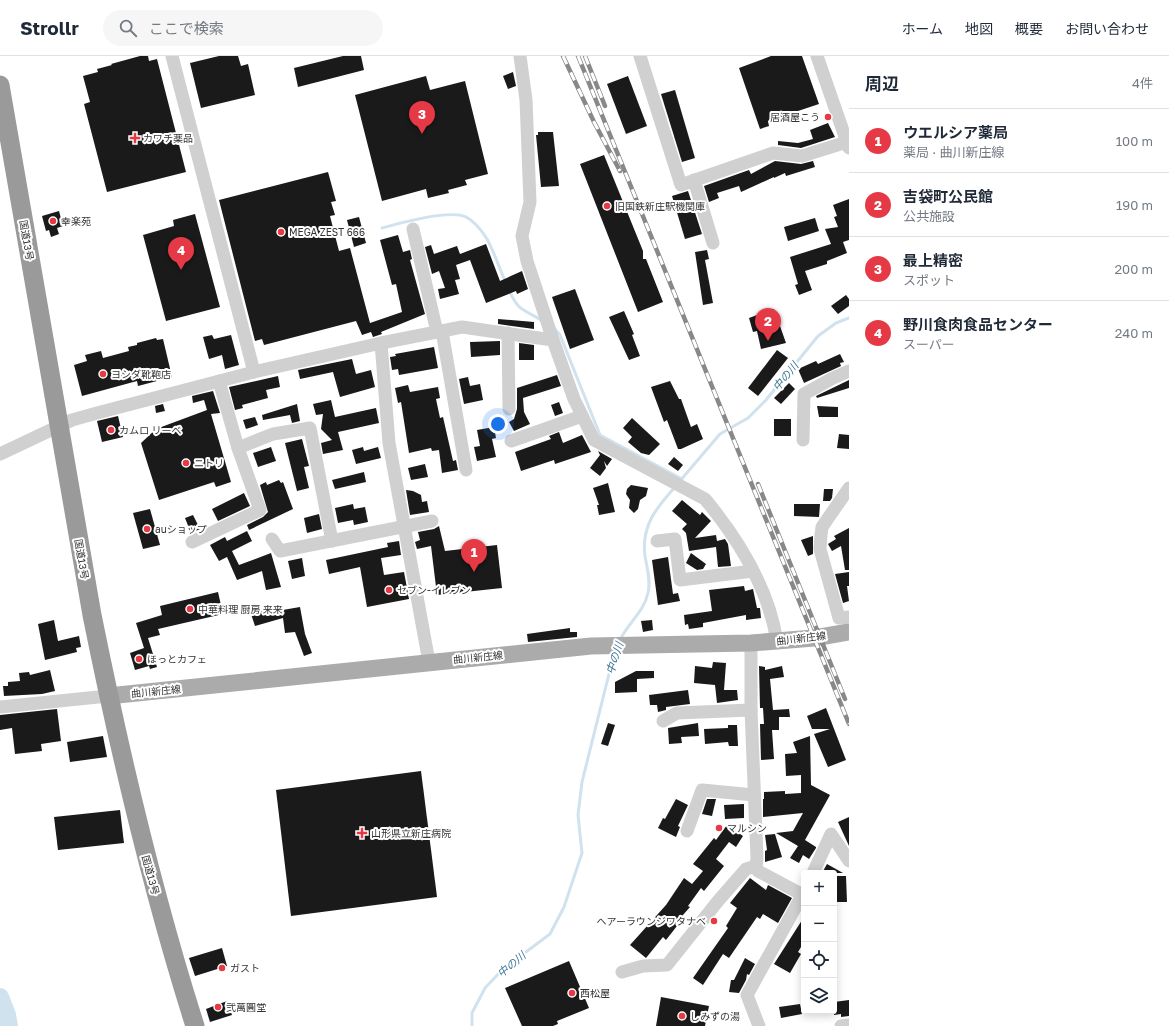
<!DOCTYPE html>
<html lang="ja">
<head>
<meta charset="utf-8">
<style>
	:root { --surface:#fff; --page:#f6f6f7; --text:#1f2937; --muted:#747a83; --line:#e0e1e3; --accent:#e63946 }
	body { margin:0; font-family:"Golos Text","Noto Sans JP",sans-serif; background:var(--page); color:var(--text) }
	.controls { position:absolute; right:12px; bottom:12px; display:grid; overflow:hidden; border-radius:4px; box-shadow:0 2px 10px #0003 }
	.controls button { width:36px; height:36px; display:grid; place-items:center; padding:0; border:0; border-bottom:1px solid var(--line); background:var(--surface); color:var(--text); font:20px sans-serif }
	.you { position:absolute; left:498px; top:368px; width:14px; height:14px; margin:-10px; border:3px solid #fff; border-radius:50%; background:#1a73e8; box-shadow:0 0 0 6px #1a73e833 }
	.badge { display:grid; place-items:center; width:26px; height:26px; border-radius:50%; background:var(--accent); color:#fff; font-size:13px; font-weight:700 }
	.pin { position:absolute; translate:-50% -33px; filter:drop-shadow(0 1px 2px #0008) }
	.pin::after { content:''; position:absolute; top:21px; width:14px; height:12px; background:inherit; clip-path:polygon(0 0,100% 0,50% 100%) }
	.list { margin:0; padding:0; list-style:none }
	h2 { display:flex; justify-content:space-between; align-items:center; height:52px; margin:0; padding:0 16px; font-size:17px }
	h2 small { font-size:13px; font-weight:400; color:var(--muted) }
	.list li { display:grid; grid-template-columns:26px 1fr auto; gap:12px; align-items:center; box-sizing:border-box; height:64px; padding:0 16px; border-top:1px solid var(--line) }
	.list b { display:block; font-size:15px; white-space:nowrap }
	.list p { margin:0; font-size:13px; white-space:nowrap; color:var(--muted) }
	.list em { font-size:13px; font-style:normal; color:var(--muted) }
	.icon { flex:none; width:22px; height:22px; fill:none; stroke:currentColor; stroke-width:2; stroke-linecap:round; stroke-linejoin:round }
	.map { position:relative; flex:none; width:849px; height:970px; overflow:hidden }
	header { display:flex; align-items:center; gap:24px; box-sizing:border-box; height:56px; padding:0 20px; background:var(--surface); border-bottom:1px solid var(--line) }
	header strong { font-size:19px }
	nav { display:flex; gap:22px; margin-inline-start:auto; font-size:14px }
	.search { width:280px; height:36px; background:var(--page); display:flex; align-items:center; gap:10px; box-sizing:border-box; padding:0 14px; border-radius:22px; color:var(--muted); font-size:15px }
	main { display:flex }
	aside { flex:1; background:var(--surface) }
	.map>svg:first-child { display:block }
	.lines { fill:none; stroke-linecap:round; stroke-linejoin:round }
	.stream { stroke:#cfe2ee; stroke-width:3 }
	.river { stroke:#cfe2ee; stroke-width:18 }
	.building { fill:#1a1a1a }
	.minor { stroke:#d0d0d0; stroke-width:13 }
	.major { stroke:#ababab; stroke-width:17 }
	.highway { stroke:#9a9a9a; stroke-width:19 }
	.rail-casing { stroke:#888; stroke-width:4.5 }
	.rail { stroke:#fff; stroke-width:3; stroke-dasharray:9; stroke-linecap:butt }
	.poi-dot { fill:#e63946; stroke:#fff; stroke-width:1.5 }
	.labels { text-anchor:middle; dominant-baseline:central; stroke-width:4; stroke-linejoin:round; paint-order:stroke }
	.poi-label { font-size:10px; fill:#333; stroke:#fff; text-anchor:start }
	.street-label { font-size:10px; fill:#333; stroke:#fff }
	.water-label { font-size:11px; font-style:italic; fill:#3f7597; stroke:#fff }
</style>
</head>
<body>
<header>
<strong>Strollr</strong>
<div class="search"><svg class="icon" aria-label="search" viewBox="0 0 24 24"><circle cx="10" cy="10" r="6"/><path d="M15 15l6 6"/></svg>ここで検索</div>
<nav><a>ホーム</a><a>地図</a><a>概要</a><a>お問い合わせ</a></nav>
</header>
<main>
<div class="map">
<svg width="849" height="970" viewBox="0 0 849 970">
	<rect width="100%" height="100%" fill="#fff"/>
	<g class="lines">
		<g class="stream">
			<path d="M382,172c18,-5 68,-19 84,-11 8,4 16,14 21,22 7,13 12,28 18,42"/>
			<path d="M509,234c10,22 13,18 32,30"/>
			<path d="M554,272l6,7 40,100 82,44"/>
			<path d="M679,426l41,-48 28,-16 18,-18 52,-64 18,-13 13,-5"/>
			<path d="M620,584c8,-17 24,-28 28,-47 3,-12 -1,-25 -3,-37 -4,-30 11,-48 31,-70"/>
			<path d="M472,970v-13l13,-25 18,-19 47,-35 14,-27 18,-54 -4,-38 4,-33 33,-132"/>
		</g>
		<path class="river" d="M0,941l7,18 2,11"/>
	</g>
	<g class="building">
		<path d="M140,0h8l1,5 8,-2 29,113 -79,20 -23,-88 6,-2 -7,-26 15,-4 -1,-3 15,-4 -1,-1z"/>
		<path d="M219,0h19l3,10 7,-2 7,31 -54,13 -11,-45z"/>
		<path d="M343,0h18l3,14 -66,17 -4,-19z"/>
		<path d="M771,0h31l17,48 -51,17 1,5 -9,3 -21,-61z"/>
		<path d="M513,16l3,14 -8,3 -5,-13z"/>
		<path d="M426,20l4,14 35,-9 23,93 -23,6 2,5 -19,5 1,3 -21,5 -2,-9 -44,12 -27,-106z"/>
		<path d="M628,20l19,50 -21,8 -19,-50z"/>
		<path d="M675,34l20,68 -13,4 -21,-68z"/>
		<path d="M828,67l7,14 -34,11 -23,-3v-4l20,2 15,-4 -3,-9z"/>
		<path d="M538,76h15l6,54 -18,1 -5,-52h2z"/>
		<path d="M604,99l39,96v8h3l17,43 -25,10 -58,-148z"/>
		<path d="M775,105l26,3 12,-3 2,6 -29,9 -1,-3 -11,5v-1l-33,15 -2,-6 -22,7 2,5 -10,4 -5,-16 45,-16 2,4z"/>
		<path d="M328,116l8,29 -5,1 4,13 -5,1 9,35 11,-3 20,75 32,-11 -6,-28 -4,1 -12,-45 18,-5 5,17 7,-2 2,9 -2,1 15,54 -44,18 1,2 -9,3 -2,-5 -9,3 -6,-14 -92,24 -2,-6 -7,2 -36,-141z"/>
		<path d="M688,135l14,43 -17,5 -13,-43z"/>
		<path d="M849,143v41l-6,2 4,11 -20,8v3l-22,7 7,19 -13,5 -4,-10 3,-1 -8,-27 41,-13 -6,-15 13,-2 -4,-10 3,-1 -4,-11z"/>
		<path d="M59,155l4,15 -6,2 2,6 -8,3 -2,-7 -3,1 -4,-15z"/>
		<path d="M195,158l25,93 -54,14 -23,-86 31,-9 -1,-6z"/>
		<path d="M359,161l7,26 -12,4 -7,-27z"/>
		<path d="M815,162l4,13 -31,10 -4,-14z"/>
		<path d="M486,188l14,37 22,-10 6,18 -11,5 -1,-3 -30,12 -16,-43 -14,5 4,14 -5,1 4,14 -19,5 -2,-10 7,-1 -6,-17 -7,3 -7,-27 6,-2 3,9 23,-8 3,8z"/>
		<path d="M707,194l2,9 -4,1 8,43 -10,2 -8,-53z"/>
		<path d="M575,233l19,51 -24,9 -18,-52z"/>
		<path d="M846,239l3,4v7l-11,8 -7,-8z"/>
		<path d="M774,253l12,34 -25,6 -4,-18 -4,1 -4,-14z"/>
		<path d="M624,255l10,23 -2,1 8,21 -11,4 -20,-43z"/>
		<path d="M498,263l36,3v7l-36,-5z"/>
		<path d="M212,279l2,4 17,-4 8,30 -14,4 -3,-14 -13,4 -6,-22z"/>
		<path d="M156,282l1,2 6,-1 9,38 -34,9 -1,-5 -55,15 -8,-31 13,-4 -2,-6 16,-4 2,7 26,-7 -1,-4 9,-2v-2z"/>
		<path d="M500,285v14l-29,2 -1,-15z"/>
		<path d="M519,287l15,2v15h-15z"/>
		<path d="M434,291l4,21 -39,7 -1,-6 -6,1 -2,-13 6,-1 -1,-2z"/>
		<path d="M777,294l11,8 -30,38 -10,-8z"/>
		<path d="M840,298l4,8 -4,1 1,3 -37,17 -6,-14 18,-8 2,3z"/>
		<path d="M352,303l4,15 15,-4 4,17 -35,10 -7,-25 -33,7 -2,-9z"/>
		<path d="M557,319l4,11 -38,12 1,14 6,12 -16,7 -5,-9 5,-3 3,-10v-21z"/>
		<path d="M278,320l2,11 -14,3 2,8 -26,7 1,3 -8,2 -6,-23z"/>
		<path d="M468,321l2,9 10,-2 3,16 -19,4 -5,-25z"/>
		<path d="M849,324v8l-32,10 -1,-2z"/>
		<path d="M670,325l9,18h2l10,28 6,-3 6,15 -22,10h-3l-11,-29 -3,2 -13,-35z"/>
		<path d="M789,327l6,6 -14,15 -7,-6z"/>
		<path d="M408,329l2,7 28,-5 2,11 -4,1 4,19 3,-1 10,44 3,-1 2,10 -16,3 -3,-23 -7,1 -1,-3 -22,5 -8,-51 -3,1 -3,-15z"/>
		<path d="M213,335l7,22 -9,1 20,68 -15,5 -2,-5 -55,18 -18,-57 15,-14 51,-19 -3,-10 -11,3 -1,-7z"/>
		<path d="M331,344l4,17 41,-9 3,15 -41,9 5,18 -20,4 -2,-11 11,-3 -11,-11 2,-15 -7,1 -3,-11z"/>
		<path d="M559,346l4,11 -8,3 -4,-11z"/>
		<path d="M163,348l2,7 -9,2 -1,-7z"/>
		<path d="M297,348l3,17 -8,2 -2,-8 -27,5 -1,-5z"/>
		<path d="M817,350l21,1v10h-19z"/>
		<path d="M118,360l5,21 -21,5 -5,-21z"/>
		<path d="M255,361l3,8 -12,4 -3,-9z"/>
		<path d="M632,362l28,26 -11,11 -8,-2 -13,-11 4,-5 -9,-9z"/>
		<rect x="774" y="363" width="17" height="17"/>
		<path d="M494,371l2,11 -4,1 4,18 -19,4 -3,-14 6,-1 -3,-16z"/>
		<path d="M559,376l4,11 19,-8 9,17 -36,12 -1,-4 -33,11 -6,-19 36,-13 -2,-3z"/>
		<path d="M839,378l10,1v14l-12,-1z"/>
		<path d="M302,383l7,27 -5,1 5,21 -12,3 -12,-48z"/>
		<path d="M271,391l5,14 -18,6 -5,-14z"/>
		<path d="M363,391l1,4 14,-4 3,11 -25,6 -4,-14z"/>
		<path d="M598,395l14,8 -5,7 -3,-5 2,7 -6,8 -10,-8 10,-13z"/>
		<path d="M674,401l9,8 -5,6 -10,-7z"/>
		<path d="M425,408l3,13 -17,3 -3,-12z"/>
		<path d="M364,416l2,10 -31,7 -3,-9z"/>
		<path d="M279,424l2,3 2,-1 10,27 -44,21 -2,-5 16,-8 5,-5 -8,-27 6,-3 1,3z"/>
		<path d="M608,427l7,29 -16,3 -2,-10h2l-6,-17z"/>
		<path d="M631,429l17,3 -2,8 -6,4 -2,9 -4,4 -5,-5 1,-8 -4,-6 1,-5z"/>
		<path d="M824,433h9l-1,9 -2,3h-7z"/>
		<path d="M406,434l7,1 8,4 1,7 5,-1 2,11 -19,3z"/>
		<path d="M244,437l6,13 -32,15 -6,-12z"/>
		<path d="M682,444l18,15 2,-3 9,9 -16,17 21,-3 1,6 8,-2 3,5 3,22 -13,1 -2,-20 -27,4 -3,-18 -4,-4 5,-5 -15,-13z"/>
		<path d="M353,448l1,5 11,-2 3,15 -14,3 -1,-5 -15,3 -3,-15z"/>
		<path d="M794,448h26l-1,13 -25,-1z"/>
		<path d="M150,453l10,36 -17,4 -10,-36z"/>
		<path d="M319,458l3,15 -15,4 -3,-15z"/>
		<path d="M193,459l7,14 -9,4 -6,-15z"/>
		<path d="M439,470l6,25 52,-6 5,43 -65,7 -6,-49 -14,3 -2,-7 5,-2 -2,-8 16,-3z"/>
		<path d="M849,472v42h-4l-4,-24 -9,5 -4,-7 8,-5 -2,-3z"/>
		<path d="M247,475l5,10 -20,10 7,14 32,-12 10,34 -15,3 -4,-19 -25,9 -10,-23 -8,4 -9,-16 15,-8 2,4z"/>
		<path d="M813,480v18l-5,2 -7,-16z"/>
		<path d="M399,485l2,14 -20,3 3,17 20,-3 5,27 -42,8 -7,-40 -31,7 -3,-14 62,-13 -1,-4z"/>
		<path d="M691,497l15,11 -3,5 -6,1 -11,-7z"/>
		<path d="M668,501l5,37 5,-1 2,8 -22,4 -6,-45z"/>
		<path d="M302,502l3,18 -13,3 -4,-18z"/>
		<path d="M849,516v14h-2l2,15 -6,2 -8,-29z"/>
		<path d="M744,530l1,5 8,-2 4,19h3l1,10 -15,2v-5l-43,8v4l-14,2 -1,-5 -3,1 -1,-10 28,-4 -3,-21z"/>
		<path d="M218,536l5,22 -65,15 2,6 -12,3 9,29 -7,2 -1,-3 -14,4 -5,-17 14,-5 -8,-25 26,-8 -2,-9z"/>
		<path d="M300,551l5,27 7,19 -8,3 -9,-24 -10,1 -2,-15 -28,8 -4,-12 19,-6 1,4z"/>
		<path d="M54,564l4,21 21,-5 2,11 -5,1 1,4 -32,8 -7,-36z"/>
		<path d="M652,564l1,10 -10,2 -2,-11z"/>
		<path d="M570,572v4h7v5l-49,5 -1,-8z"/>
		<path d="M713,606l13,1 -2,27h13l1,10 -21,3 -2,-18 -21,-2 1,-17 17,2z"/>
		<path d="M759,610l6,1v3l17,-4 2,11 -14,2 3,31 16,-1 1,8h-11v13h-7l2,29 -13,1 -1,-36h4l-1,-16h-3z"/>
		<path d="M50,614l5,21 -13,3 -38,2 -1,-10h5v-4l12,-1 -1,-8 10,-1 1,3z"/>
		<path d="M636,615h18v7l-17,1v13l-22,1v-11z"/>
		<path d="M688,634l2,14 -24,3v3l-8,2 -1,-7h-7l-1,-10z"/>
		<path d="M826,652l20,52 -18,7 -14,-33 16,-5h-18l-5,-13z"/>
		<path d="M57,653l4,32 -20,3 1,7 -27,3 -3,-26 -12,2v-15z"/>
		<path d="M608,667l7,2 -7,21 -7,-2z"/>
		<path d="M698,667l1,13 -18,1 1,6 -13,1 -1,-16z"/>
		<path d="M728,669h9l1,21h-9l-1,-4 -23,2 -1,-15 24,-1z"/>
		<path d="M103,680l4,21 -37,5 -3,-20z"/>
		<path d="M810,680l1,49 19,10 -25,45 11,7v1l-7,11 -6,-4 -4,8 -9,-5 8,-12 -22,-13 17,-2 10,-18 -40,4v-18h1v-7l21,-1v3l16,-1v-18l-15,1 -1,-22 12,-1 -4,-11z"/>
		<path d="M421,715l16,126 -146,19 -15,-126z"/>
		<path d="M676,743l12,6 -10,21 2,1 -4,10 -18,-9 5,-10 2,1z"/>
		<path d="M707,743h9l-4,17 -10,-2z"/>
		<path d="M744,748v14l-19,1 -1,-14z"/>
		<path d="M120,754l4,33 -66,7 -4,-33z"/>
		<path d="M849,761v29l-11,-24z"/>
		<path d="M727,769l16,11 -7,11 -7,-5 -13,17 8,7 -20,25 -3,-3 -13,18 2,1 -15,17 2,2 -11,14 -3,-3 -17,21 -16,-13 36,-40 18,-27 8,6 11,-13 -10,-7 21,-26 2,2z"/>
		<path d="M775,778l7,23 -17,5v-11l2,-1 -2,-15z"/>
		<path d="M827,808l16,9h-21z"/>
		<path d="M834,820h12l1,26h-13z"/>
		<path d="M750,822l16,12 2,-5 24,13 -14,25 -15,-9 -3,5 -3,-2 -28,41 -6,-4 -20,31 -10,-7 35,-50 -2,-2 11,-18 -7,-5z"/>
		<path d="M804,861v25l-6,10 3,2 -11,19 -16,-9z"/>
		<path d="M222,892l5,18 -32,10 -6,-18z"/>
		<path d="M745,902l10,6 -6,11 -2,-1 -1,6 -7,13 -10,-1 2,-12h3z"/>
		<path d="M569,905l20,47 -32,13 1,3 -5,2h-31l-17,-38z"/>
		<path d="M661,941l48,9 -4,20h-49z"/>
		<path d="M849,944v16l-8,1v-3l-7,1v-13z"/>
		<path d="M227,945l5,14 -22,7 -4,-13z"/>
		<path d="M800,948l2,10 -21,4 -2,-11z"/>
	</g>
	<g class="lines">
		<g class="minor">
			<path d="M172,0l82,316"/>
			<path d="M520,0l6,44 4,102 -8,34 5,25 26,79"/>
			<path d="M640,0l41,129 92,-32 29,3 45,-14"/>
			<path d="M817,0l32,92"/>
			<path d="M694,124l19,63"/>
			<path d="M413,173l24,103"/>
			<path d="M442,275l24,139"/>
			<path d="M508,277l1,76"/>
			<path d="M381,287l8,100 40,219"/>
			<path d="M803,384l1,-46 29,-16 16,-7"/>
			<path d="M511,385l71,-25"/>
			<path d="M238,392l35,-14 37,-6 22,113"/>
			<path d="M0,398l72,-34 25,-7 157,-41 127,-29 81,-16 91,13 21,59 20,41 111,59c34,41 64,90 72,143"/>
			<path d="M849,432l-27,39 -1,8 -1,14 19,69 10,-1"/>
			<path d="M272,483l8,12 152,-30"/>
			<path d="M657,485l18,-2 5,41 73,-9"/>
			<path d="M192,486l68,-32 -22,-62 -19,-67"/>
			<path d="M751,587v67l6,148 -1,8 2,5 45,24"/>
			<path d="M0,651l108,-11"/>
			<path d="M663,665l14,-8 74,-3"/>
			<path d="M687,775l15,-41 52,5"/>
			<path d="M813,817l18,-39 18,27"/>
			<path d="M622,916l21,-6 24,-1 51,-64 28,-32 10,-3"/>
			<path d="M759,970l-12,-31 57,-103"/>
			<path d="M841,970l8,-1"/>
		</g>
		<path class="major" d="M108,640l483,-50 160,-3 63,-5 35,-6"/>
		<path class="highway" d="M0,29l92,530c28,139 60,276 103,411"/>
		<g class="rail-casing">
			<g id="rail">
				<path d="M563,0l31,66 26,49"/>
				<path d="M578,0l271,668"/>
				<path d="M585,0l20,50"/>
				<path d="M758,428l87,215"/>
			</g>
		</g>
		<use href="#rail" class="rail"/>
	</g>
	<g class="poi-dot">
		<circle cx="828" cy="61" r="4"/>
		<path d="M133 76h4v4h4v4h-4v4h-4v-4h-4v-4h4z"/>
		<circle cx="607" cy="150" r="4"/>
		<circle cx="53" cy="165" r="4"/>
		<circle cx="281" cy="176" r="4"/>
		<circle cx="103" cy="318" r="4"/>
		<circle cx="111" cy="374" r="4"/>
		<circle cx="186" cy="407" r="4"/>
		<circle cx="147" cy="473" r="4"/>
		<circle cx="389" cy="534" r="4"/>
		<circle cx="190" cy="553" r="4"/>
		<circle cx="139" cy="603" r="4"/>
		<circle cx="719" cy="772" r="4"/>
		<path d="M360 771h4v4h4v4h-4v4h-4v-4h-4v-4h4z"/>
		<circle cx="714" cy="865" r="4"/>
		<circle cx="222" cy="912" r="4"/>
		<circle cx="572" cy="937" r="4"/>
		<circle cx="218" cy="951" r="4"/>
		<circle cx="682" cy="960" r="4"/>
	</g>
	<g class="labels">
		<g class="poi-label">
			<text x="820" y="61" text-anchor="end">居酒屋こう</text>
			<text x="143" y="82">カワチ薬品</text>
			<text x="615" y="150">旧国鉄新庄駅機関庫</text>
			<text x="61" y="165">幸楽苑</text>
			<text x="289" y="176">MEGA ZEST 666</text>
			<text x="111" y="318">ヨシダ靴鞄店</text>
			<text x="119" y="374">カムロ リーベ</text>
			<text x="194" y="407">ニトリ</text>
			<text x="155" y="473">auショップ</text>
			<text x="397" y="534">セブン-イレブン</text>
			<text x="198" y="553">中華料理 厨房 来来</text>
			<text x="147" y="603">ほっとカフェ</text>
			<text x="727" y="772">マルシン</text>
			<text x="371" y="777">山形県立新庄病院</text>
			<text x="706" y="865" text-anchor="end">ヘアーラウンジワタナベ</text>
			<text x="230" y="912">ガスト</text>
			<text x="580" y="937">西松屋</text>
			<text x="226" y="951">弐萬圓堂</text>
			<text x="690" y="960">しみずの湯</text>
		</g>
		<g class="street-label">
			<text transform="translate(27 184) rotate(80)">国道13号</text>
			<text transform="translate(82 503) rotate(80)">国道13号</text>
			<text transform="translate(801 582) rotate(-7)">曲川新庄線</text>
			<text transform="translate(478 601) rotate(-6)">曲川新庄線</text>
			<text transform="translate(156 635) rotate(-6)">曲川新庄線</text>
			<text transform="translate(151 819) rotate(75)">国道13号</text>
		</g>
		<g class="water-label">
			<text transform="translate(785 320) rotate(-51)">中の川</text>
			<text transform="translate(614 602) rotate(-72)">中の川</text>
			<text transform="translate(511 908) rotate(-40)">中の川</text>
		</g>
	</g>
</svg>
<div class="controls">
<button>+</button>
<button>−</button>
<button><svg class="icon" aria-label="locate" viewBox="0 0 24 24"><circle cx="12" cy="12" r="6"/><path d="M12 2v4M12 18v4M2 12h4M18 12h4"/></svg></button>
<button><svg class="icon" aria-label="layers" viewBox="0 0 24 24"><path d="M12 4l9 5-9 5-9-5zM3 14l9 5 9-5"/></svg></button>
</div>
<div class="you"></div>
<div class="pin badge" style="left:474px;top:516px">1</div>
<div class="pin badge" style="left:768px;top:285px">2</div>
<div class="pin badge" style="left:422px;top:78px">3</div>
<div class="pin badge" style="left:181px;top:214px">4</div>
</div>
<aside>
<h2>周辺<small>4件</small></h2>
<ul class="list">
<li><span class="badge">1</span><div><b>ウエルシア薬局</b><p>薬局 · 曲川新庄線</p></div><em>100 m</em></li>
<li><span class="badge">2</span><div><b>吉袋町公民館</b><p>公共施設</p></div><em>190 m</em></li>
<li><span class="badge">3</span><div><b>最上精密</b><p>スポット</p></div><em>200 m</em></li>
<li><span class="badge">4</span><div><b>野川食肉食品センター</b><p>スーパー</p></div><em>240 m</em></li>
</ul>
</aside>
</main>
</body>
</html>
